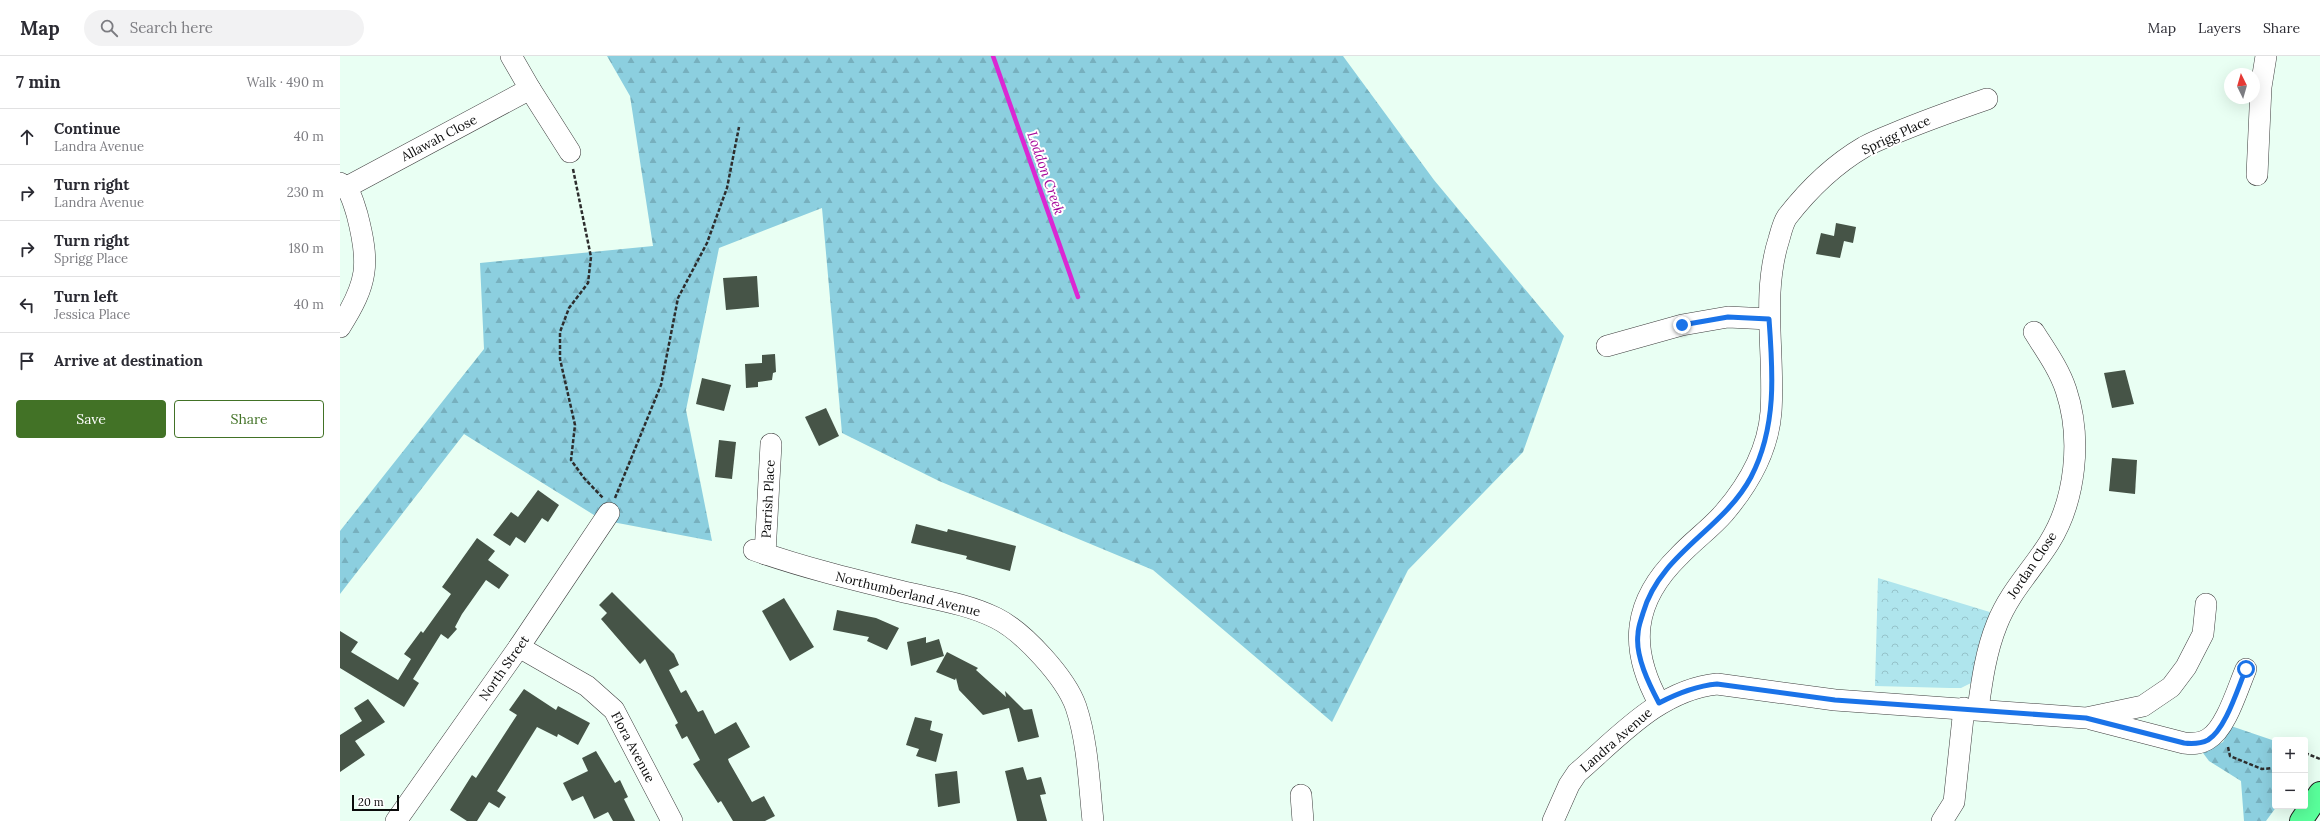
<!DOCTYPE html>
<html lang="en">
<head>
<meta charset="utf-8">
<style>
	:root { --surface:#fff; --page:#f2f2f3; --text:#2b2b33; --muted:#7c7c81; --line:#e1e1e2; --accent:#427226 }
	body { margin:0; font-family:Lora,serif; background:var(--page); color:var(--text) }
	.controls { position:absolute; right:12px; bottom:12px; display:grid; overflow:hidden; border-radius:4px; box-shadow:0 4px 16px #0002 }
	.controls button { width:36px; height:36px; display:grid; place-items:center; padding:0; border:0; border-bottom:1px solid var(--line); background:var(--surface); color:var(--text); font:20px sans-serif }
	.compass { position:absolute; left:1884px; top:12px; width:36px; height:36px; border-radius:50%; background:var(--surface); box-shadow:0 4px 16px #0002; rotate:355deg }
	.scale { position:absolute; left:12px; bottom:10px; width:47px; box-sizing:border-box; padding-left:4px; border:2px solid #0b0b0b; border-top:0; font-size:11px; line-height:14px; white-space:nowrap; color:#0b0b0b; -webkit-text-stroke:3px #fff; paint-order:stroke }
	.stop { position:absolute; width:12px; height:12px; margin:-9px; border:3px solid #1a73e8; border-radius:50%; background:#fff }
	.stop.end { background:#1a73e8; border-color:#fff; box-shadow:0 1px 4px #0008 }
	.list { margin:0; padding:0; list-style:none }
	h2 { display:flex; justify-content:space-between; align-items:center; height:52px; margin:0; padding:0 16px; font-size:17px }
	h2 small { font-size:13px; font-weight:400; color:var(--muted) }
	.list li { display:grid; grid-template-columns:26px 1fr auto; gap:12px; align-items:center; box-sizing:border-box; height:56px; padding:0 16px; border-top:1px solid var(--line) }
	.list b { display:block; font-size:15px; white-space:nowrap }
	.list p { margin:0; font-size:13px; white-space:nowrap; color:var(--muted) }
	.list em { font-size:13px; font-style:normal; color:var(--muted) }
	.actions { display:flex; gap:8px; padding:12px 16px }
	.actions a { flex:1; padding:9px 0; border:1px solid var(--accent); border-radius:4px; text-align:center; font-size:14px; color:var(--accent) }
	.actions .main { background:var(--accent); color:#fff }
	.icon { flex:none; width:22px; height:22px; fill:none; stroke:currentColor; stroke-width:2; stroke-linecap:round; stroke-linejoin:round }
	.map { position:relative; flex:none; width:1980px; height:765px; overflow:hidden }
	header { display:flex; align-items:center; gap:24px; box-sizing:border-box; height:56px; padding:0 20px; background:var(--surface); border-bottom:1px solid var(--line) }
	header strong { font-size:19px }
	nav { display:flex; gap:22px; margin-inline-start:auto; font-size:14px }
	.search { width:280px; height:36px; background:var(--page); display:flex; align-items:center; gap:10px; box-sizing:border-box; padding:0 14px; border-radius:22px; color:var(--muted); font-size:15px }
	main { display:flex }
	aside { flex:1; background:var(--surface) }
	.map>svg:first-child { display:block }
	.forest { fill:url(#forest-firs) }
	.park { fill:url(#park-crowns) }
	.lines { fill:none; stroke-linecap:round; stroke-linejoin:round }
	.stream { stroke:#db27d3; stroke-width:4.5 }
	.building { fill:#465447 }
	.minor-casing { stroke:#3e3e3e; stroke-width:22 }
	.major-casing { stroke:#1c1c1c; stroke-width:24 }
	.path { stroke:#2d2d2d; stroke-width:2.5; stroke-dasharray:4 2; stroke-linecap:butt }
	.minor { stroke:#fff; stroke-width:21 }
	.major { stroke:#59ff9b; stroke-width:22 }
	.route { stroke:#1a73e8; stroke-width:5 }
	.labels { text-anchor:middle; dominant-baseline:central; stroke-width:4; stroke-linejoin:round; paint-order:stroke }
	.street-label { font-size:13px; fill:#0b0b0b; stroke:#fff }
	.water-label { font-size:14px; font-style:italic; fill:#a8099b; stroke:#fff }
</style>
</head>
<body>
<header>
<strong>Map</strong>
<div class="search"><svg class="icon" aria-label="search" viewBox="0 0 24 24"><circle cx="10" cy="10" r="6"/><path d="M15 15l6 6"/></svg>Search here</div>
<nav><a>Map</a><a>Layers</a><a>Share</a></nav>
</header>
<main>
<aside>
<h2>7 min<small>Walk · 490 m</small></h2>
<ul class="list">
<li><svg class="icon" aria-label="ahead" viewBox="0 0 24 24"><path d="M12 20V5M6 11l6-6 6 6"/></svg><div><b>Continue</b><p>Landra Avenue</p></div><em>40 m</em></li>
<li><svg class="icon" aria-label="right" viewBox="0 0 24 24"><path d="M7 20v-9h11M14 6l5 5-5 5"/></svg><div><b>Turn right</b><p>Landra Avenue</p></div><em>230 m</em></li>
<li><svg class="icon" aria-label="right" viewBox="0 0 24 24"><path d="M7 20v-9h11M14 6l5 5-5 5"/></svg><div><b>Turn right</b><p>Sprigg Place</p></div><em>180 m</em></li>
<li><svg class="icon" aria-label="left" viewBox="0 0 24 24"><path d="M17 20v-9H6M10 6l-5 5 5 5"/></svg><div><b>Turn left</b><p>Jessica Place</p></div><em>40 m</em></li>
<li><svg class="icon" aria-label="arrive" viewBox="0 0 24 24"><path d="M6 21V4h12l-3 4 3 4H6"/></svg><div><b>Arrive at destination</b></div></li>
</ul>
<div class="actions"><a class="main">Save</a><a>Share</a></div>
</aside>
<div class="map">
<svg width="1980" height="765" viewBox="0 0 1980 765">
	<defs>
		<pattern id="forest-firs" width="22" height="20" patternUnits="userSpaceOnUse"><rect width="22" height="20" fill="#8ccfdf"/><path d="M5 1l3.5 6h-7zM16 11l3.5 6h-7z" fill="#77b0be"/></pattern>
		<pattern id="park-crowns" width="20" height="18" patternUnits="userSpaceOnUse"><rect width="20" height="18" fill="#afe5ed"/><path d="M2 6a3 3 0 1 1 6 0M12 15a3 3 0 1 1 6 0" fill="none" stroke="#95c3ca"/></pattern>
	</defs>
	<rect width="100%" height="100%" fill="#e9fff3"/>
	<g class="forest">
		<path d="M267,0h736l91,124 130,156 -41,116 -115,118 -76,152 -179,-152 -214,-89 -97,-48 -20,-225 -103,40 -33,162 26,131 -110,-21 -138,-86 -124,160v-63l144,-182 -4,-86 173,-17 -23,-150z"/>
		<path d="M1891,670l44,15v65h2l-11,15h-22l-3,-40 -32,-20 -6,-8 20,-11z"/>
	</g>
	<path class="park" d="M1538,522l115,35 -22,70 -10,5h-11l-75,-2z"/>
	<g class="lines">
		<path class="stream" d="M653,0l85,241"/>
	</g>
	<g class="building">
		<path d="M1496,167l20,4 -3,16 -9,-2 -4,17 -24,-4 5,-21 13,3z"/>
		<path d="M417,220l2,31 -33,3 -3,-32z"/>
		<path d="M435,298l1,18 -3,1 -1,7 -14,2v5l-12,1 -1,-24 17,-1v-8z"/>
		<path d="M1785,314l9,34 -22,4 -8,-35z"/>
		<path d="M362,322l29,7 -7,26 -28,-7z"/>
		<path d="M486,352l13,28 -20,10 -14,-29z"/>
		<path d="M379,384l17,2 -4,37 -17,-2z"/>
		<path d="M1772,402l25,2 -2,34 -26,-3z"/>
		<path d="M198,434l21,15 -11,17 -6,-4 -17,25 -9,-6 -6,9 -17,-11 18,-23 7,5z"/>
		<path d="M576,468l31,8 1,-3 68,17 -6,25 -44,-12 1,-3 -56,-13z"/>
		<path d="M137,482l18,13 -7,9 21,15 -10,14 -13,-9 -24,34 -7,13 2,2 -9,10 -7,-5 -28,45 6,4 -15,24 -64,-39v-37l18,11 -7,10 47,28 13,-21 -7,-5 17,-23 2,2 28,-39 -9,-7z"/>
		<path d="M272,536l62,62 5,11 -10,5 12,23 5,-3 12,22 5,-2 12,24 21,-12 14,25 -22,12 1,3 23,40 12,-6 11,20 -10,5h-32l-12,-20 -3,2 -25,-39 7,-4 -13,-24 -5,3 -7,-14 3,-2 -33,-64 -5,5 -39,-45 6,-6 -8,-8z"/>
		<path d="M444,542l30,49 -24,14 -28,-50z"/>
		<path d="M497,554l39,8 23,10 -12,22 -20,-9 2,-4 -36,-7z"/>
		<path d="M586,581v6l13,-4 5,17 -33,10 -4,-24z"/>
		<path d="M607,596l31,16 -2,2 30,27 -1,-6 19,19 8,-1 7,28 -21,5 -9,-34 -26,7 -24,-25 -3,-12 -1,2 -19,-8z"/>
		<path d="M184,633l32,21 2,-4 32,17 -12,22 -20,-11 -1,3 -20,-10 -40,64 9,6 -7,11 -10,-6 -12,19h-10l-17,-11 22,-35 4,3 41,-63 -8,-5z"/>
		<path d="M28,643l17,23 -30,19 10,14 -25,17v-37l22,-14 -8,-13z"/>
		<path d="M575,661l17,4 -2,9 13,4 -7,28 -20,-6 3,-7 -13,-4z"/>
		<path d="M256,695l19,32 5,-3 8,17 -4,2 11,22h-22l-5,-9 -14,7 -11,-23 -11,5 -9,-18 25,-12 -6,-13z"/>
		<path d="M683,711l4,13 14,-3 5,17 -6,1 7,26h-30l-12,-50z"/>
		<path d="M617,715l3,32 -22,4 -3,-33z"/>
	</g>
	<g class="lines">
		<g class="minor-casing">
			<g id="minor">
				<path d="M190,33l40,63"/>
				<path d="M1917,119l4,-88 5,-31"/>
				<path d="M0,127c11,7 13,19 17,31 13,50 11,69 -17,113"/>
				<path d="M7,131l183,-98 -19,-33"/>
				<path d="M1267,290l75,-21 46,-8 41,2"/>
				<path d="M414,494c48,17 97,29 146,41 32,8 66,12 96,27 28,14 70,60 80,89 12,36 13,77 17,114"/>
				<path d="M425,498l6,-110"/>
				<path d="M179,591l68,39 27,24 58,111"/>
				<path d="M1319,647c-31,-56 -26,-102 20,-147 14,-15 32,-28 45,-43 24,-28 44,-63 47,-101 4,-58 -10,-117 8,-173 2,-7 4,-16 8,-22 21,-27 48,-53 77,-70 9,-5 19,-9 29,-13 31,-13 62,-24 94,-35"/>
				<path d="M1638,653c4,-29 8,-58 19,-85 12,-31 35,-54 52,-81 27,-43 33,-105 17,-153 -7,-21 -20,-39 -32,-58"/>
				<path d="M1751,663l93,24c9,1 16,1 24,-4 18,-10 30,-52 38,-70"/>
				<path d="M961,739l2,26"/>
				<path d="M56,765l123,-174 90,-134"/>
				<path d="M1213,765l16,-36 8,-12c42,-36 82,-83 140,-89l118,16 251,18 57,-12 28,-19 15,-20 17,-33 3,-30"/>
				<path d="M1602,765l12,-19 10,-94"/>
			</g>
		</g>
		<g class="major-casing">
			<path id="major" d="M1961,765l19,-28"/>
		</g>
		<g class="path">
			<path d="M233,113l18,88 -3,26 -19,25 -9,24v27l15,66 -4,35 13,18 19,20"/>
			<path d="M275,442l46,-113 17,-87 29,-55 20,-55 12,-61"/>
			<path d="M1888,691l2,9 32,13 13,-1"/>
			<path d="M1965,697l15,6"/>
		</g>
		<use href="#minor" class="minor"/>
		<use href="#major" class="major"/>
	</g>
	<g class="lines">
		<path class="route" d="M1342,269l46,-8 41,2c4,53 8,108 -18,158 -28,53 -91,76 -108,136 -2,7 -5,14 -5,21 -3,22 11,50 21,69 19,-10 37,-17 58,-19l118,16 251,18 98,25c8,1 16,1 24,-3 18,-11 30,-53 38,-71"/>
	</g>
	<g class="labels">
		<g class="street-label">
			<text transform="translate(1556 79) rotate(-25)">Sprigg Place</text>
			<text transform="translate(99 82) rotate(-28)">Allawah Close</text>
			<text transform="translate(428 443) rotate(-87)">Parrish Place</text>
			<text transform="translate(1692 509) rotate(-56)">Jordan Close</text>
			<text transform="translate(568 538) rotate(14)">Northumberland Avenue</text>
			<text transform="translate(164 612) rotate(-55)">North Street</text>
			<text transform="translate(1276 684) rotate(-41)">Landra Avenue</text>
			<text transform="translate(293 691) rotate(62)">Flora Avenue</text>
		</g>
		<g class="water-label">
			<text transform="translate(706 117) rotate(71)">Loddon Creek</text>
		</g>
	</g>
</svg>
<div class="controls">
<button>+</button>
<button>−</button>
</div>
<svg class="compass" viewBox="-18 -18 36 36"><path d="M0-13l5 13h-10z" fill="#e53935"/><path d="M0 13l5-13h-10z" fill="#7c7c81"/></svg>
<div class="scale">20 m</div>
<div class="stop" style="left:1906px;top:613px"></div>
<div class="stop end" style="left:1342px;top:269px"></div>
</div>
</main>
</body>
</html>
